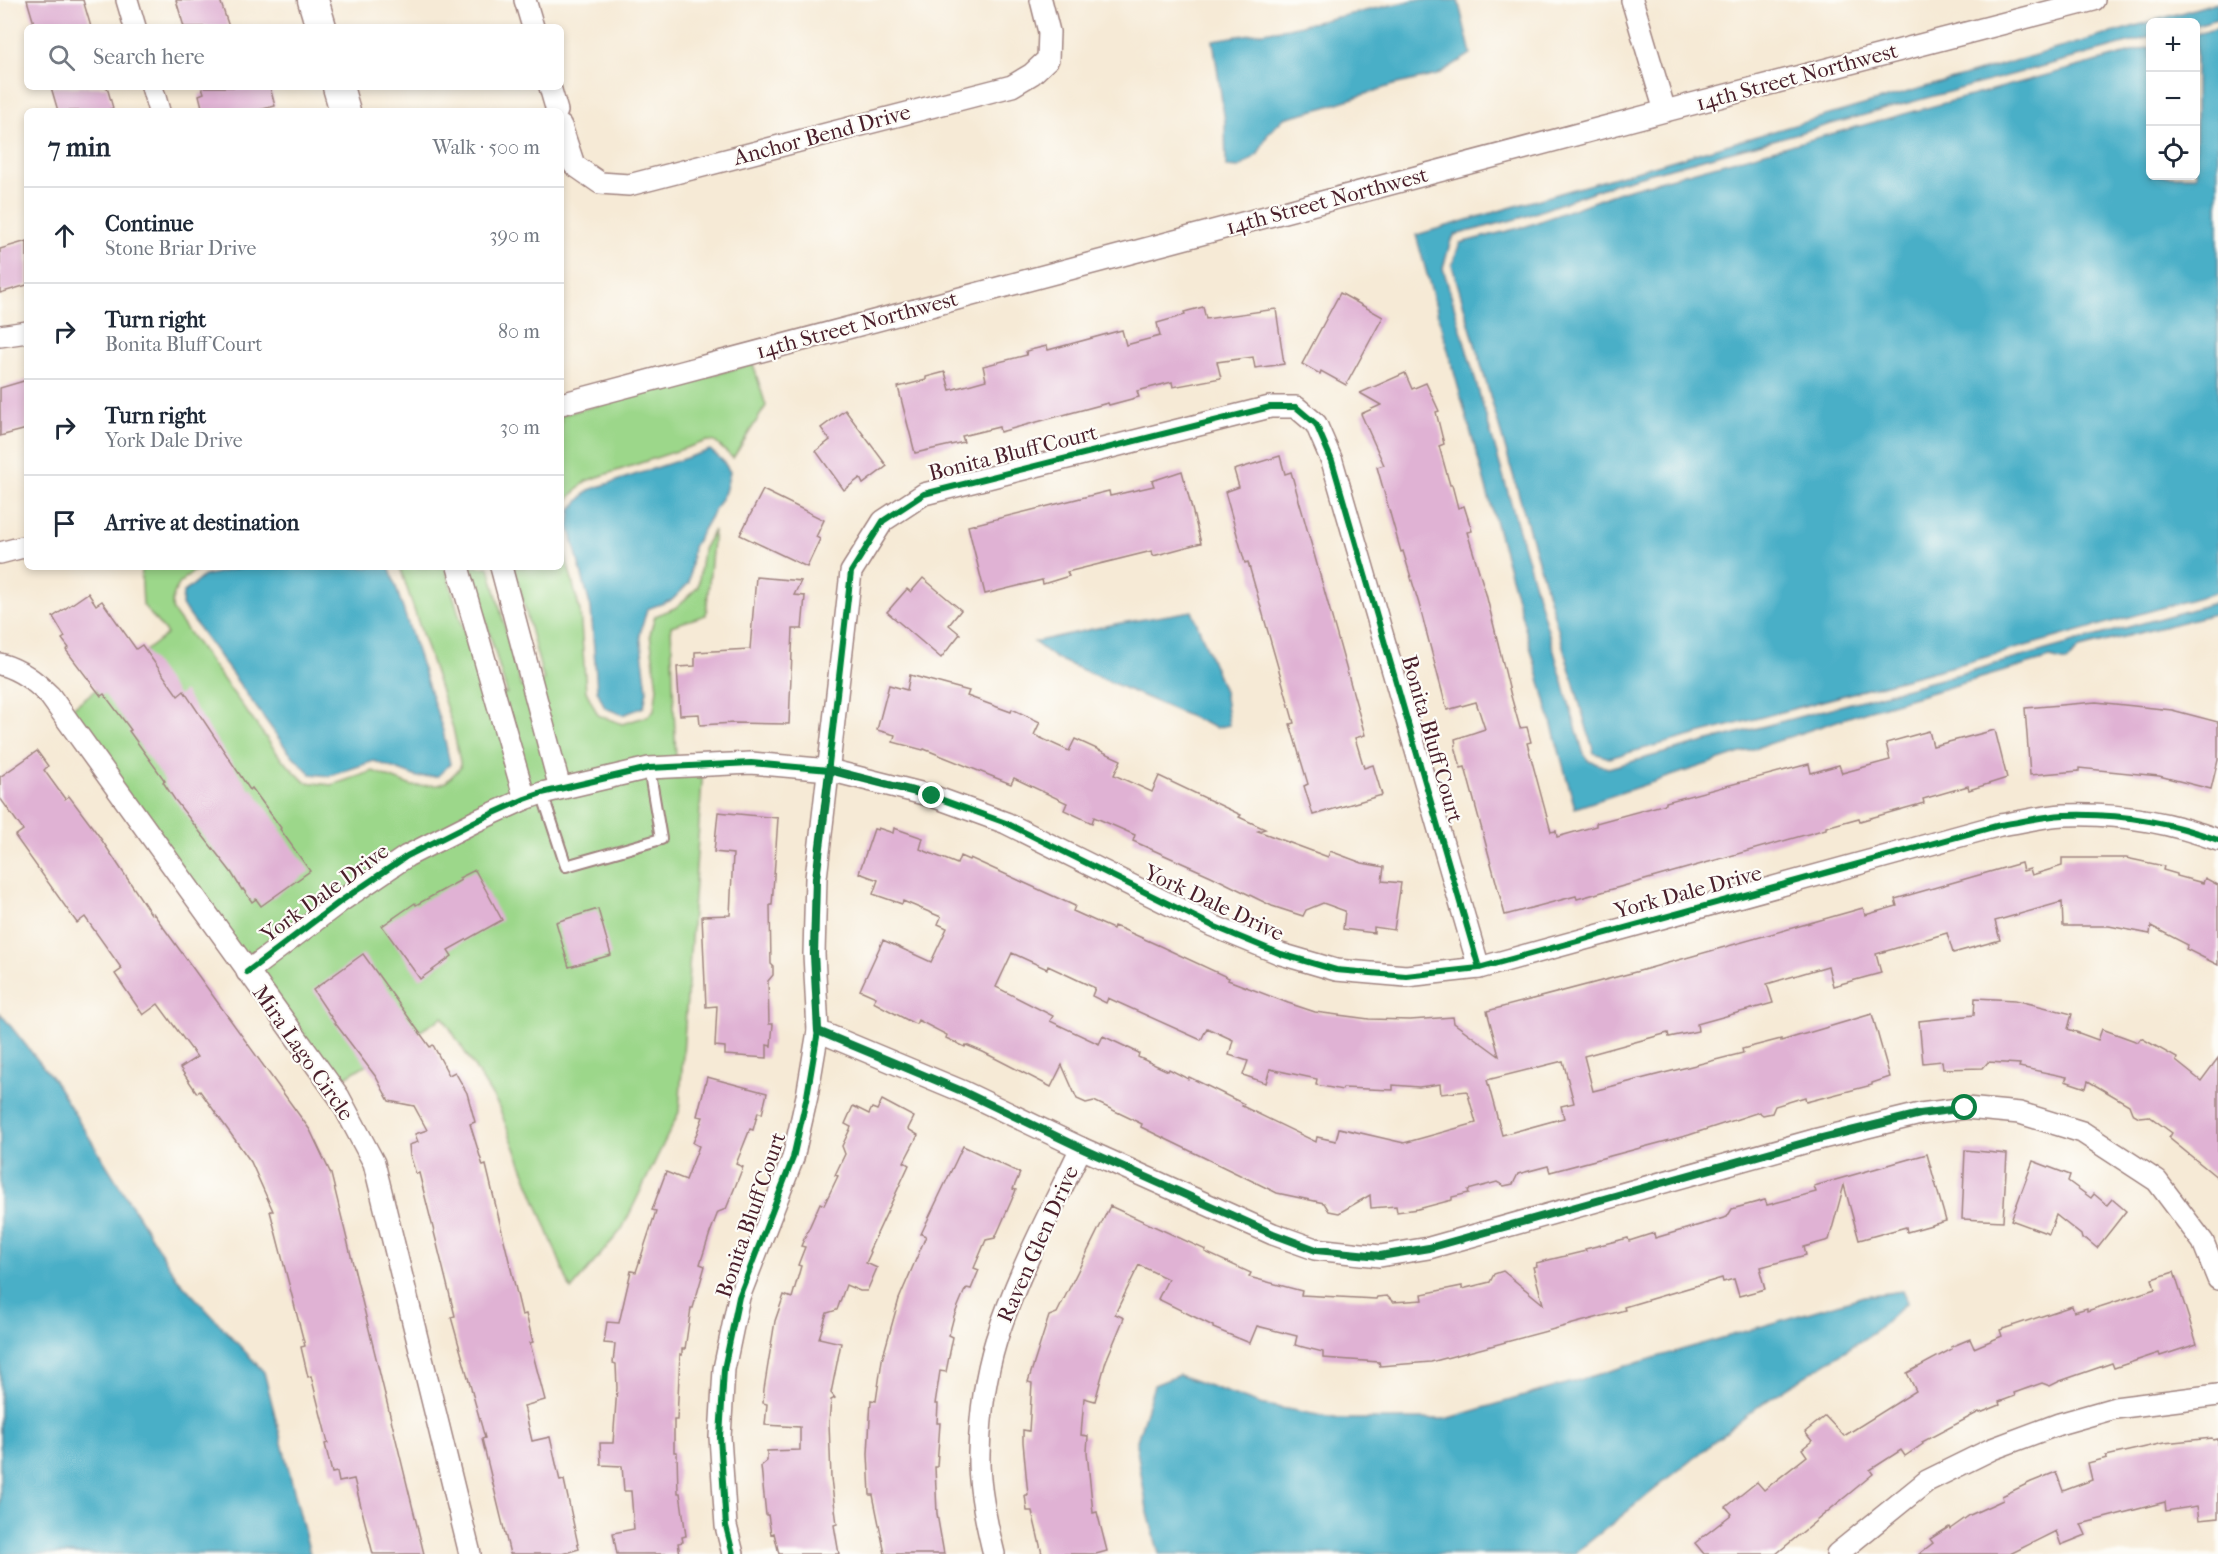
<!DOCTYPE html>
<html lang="en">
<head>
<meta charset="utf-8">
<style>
	:root { --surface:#fff; --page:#f2f2f3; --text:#1f2937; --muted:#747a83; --line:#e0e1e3 }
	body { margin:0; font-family:"IM FELL French Canon",serif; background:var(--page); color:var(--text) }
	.controls { position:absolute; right:18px; top:18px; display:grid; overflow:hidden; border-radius:9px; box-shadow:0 3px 9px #0003 }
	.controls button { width:54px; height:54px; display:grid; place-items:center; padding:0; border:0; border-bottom:2px solid var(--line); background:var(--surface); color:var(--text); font:30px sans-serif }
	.stop { position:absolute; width:18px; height:18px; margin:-14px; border:4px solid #0b8043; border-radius:50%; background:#fff }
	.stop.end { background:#0b8043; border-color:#fff; box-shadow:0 2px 6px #0008 }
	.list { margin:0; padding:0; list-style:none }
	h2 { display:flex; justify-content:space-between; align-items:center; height:78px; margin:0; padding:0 24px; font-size:26px }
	h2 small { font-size:20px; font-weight:400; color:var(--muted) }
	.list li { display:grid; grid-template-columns:39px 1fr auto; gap:18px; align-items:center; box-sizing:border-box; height:96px; padding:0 24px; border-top:2px solid var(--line) }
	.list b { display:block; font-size:22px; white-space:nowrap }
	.list p { margin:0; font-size:20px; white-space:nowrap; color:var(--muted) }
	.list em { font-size:20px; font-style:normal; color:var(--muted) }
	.icon { flex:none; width:33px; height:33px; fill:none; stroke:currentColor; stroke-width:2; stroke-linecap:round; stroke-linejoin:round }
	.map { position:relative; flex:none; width:2218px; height:1554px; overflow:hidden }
	.search { position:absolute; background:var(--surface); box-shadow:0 3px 9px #0003; left:24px; top:24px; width:540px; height:66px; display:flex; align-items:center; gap:15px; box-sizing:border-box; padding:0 21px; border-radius:9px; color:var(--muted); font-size:22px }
	.panel { position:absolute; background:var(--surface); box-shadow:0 3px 9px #0003; left:24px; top:108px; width:540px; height:462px; border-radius:9px }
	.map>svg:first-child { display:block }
	.green { fill:#9cd78a; stroke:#737b5a; stroke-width:1.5 }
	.water { fill:#48afc7; stroke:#496779; stroke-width:1.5 }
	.building { fill:#e0b2d4; fill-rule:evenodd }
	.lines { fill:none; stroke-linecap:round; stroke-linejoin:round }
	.lane-casing { stroke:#a08480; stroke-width:14 }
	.street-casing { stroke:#a08480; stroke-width:24 }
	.secondary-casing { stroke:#a08480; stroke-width:33 }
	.lane { stroke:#fff; stroke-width:10 }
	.street { stroke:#fff; stroke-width:21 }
	.secondary { stroke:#fff; stroke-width:30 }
	.cycleway-casing { stroke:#fdfcf7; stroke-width:10 }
	.cycleway { stroke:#00873e; stroke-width:6 }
	.route { stroke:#0b8043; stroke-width:8 }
	.labels { text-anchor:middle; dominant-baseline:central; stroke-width:4.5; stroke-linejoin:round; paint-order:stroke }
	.street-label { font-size:22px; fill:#4a1f2b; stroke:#fdfcf7 }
</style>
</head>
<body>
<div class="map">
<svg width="2218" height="1554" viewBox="0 0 2218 1554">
	<rect width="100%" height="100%" fill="#fdfcf7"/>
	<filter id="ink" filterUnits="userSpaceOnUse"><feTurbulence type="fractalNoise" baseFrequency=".0167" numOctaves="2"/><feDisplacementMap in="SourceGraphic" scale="12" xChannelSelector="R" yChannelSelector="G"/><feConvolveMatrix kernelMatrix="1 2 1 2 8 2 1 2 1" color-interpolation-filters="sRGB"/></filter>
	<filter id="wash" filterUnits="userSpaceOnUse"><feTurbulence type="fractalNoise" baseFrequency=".008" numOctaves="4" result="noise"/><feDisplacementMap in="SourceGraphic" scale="24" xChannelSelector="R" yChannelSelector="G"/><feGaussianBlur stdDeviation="1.35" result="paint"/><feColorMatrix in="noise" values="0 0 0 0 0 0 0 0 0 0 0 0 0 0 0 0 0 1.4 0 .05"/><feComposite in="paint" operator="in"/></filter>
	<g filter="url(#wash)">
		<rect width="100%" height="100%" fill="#f6ead6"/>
		<g class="green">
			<path d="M753,364l13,42 -33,52 -18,-16 -8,-1 -121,40 -24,24 -1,8v-98z"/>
			<path d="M714,530l-8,85 -35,11 5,136 27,5 -24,345 -57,117 -51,61 -73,-185 -55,-88 -112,69 -265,-373 101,-79 -24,-29 -2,-38h63c-18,5 -36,24 -31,44l107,146 25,25 27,3 41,-14 39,15 26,-1 8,-3 14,-14v-6l-7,-34 -53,-161h45l39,133 23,-7 -37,-126h19l32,120 23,-6 -30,-114h47v-29l19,73 6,80 12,24 24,9 26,-8 6,-6 3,-22 -7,-54 5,-18 22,-9 21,-20 5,-38z"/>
		</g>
		<g class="water">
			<path d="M1414,0h44l13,54 -34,21 -44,10 -67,22 -42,11 -16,16 -10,20 -19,14 -13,-1 -1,-45 -12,-82 75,-12z"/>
			<path d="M2218,2v17l-22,6v-3h-46v15l-531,145 -95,35 -69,18 -4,5 -8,28 141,487 5,6 19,7 366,-98 244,-68v11l-138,35 -14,14 -16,-4 -183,53 -292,97 -159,-573z"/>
			<path d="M2218,28v564l-246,69 -363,97 -15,-5 -142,-488 8,-22 67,-17 95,-35 528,-144v129h46v-142z"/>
			<path d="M710,450l13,11 7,11 -5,20 -32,55 -4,36 -17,17 -25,9 -7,25 7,56 -3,17 -21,8 -18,-7 -8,-18 -6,-81 -22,-82 2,-18 18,-19z"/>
			<path d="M243,567h145l2,2 53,162 7,33 -12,12 -21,1 -43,-16 -45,15 -18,-2 -23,-23 -106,-146 1,-12 21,-17z"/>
			<path d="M1192,611l32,80 5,34 -13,3 -161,-70 -21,-16 81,-18z"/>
			<path d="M0,1013l53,66 123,198 88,95 46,182h-310z"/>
			<path d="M1902,1291l5,11 -31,29 -116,74 -186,149h-415l-12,-45 -11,-65 18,-59 25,-10 81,29 79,15h107l419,-123z"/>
		</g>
		<g id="blocks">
			<g class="building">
				<path d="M27,0h56l8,27h-56z"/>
				<path d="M176,0h44l9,27h-45z"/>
				<path d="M51,87h56l6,21 -8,3h-47z"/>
				<path d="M202,87h68l5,19 -20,5h-52l-4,-16 5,-2z"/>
				<path d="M27,241v44l-27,8v-44z"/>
				<path d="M1340,293l43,24 -37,68 -25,-14 -1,3 -18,-10z"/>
				<path d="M1203,307l3,12 70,-10 8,55 -29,4 -2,-11 -36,5 4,16 -48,9 -1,-5 -35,9 2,6 -30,8 -1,-2 -108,29 -1,-5 -37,9 2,6 -49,11 -17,-66 28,-7v-3l19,-5 5,18 36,-10 -3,-14 44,-11 -1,-4 21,-5 1,4 74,-20 4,15 34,-9 -3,-13 28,-8 -1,-3z"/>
				<path d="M1405,373l7,16 14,-6 13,28 -3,1 8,32 -5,2 11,39h2l6,23 6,-2 8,25 -5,1 19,62 25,102 9,32 7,-1 4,15 -4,1 24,89 5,-1 1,6 39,-11v-3l70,-19v-2l143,-38 2,9 28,-8 3,8 48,-13 -4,-17 43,-12 4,15 62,-16 12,48 -38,12 -1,-4 -45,13 1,4 -43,12 -21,6 -1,-3 -33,9v2l-249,70 -1,-3 -71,19 -40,-148 -4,1 -6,-22 1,-1 -1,-6 30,-10 -9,-27 -29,8 -28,-106 -16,-53 -2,1 -24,-85 7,-2 -23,-51 20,-9 -21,-12z"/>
				<path d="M27,380v49l-27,7v-48z"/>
				<path d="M845,410l42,56 -24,18 -3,-6 -16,12 -28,-39 14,-11 -9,-12z"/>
				<path d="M1280,456l5,18 6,-2 74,263 -10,3 9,30 9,-3 9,30 -69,20 -9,-29 4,-2 -18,-60 4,-1 -46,-161 -3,1 -20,-71 14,-5 -5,-17z"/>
				<path d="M1182,471l19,72 -48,13 -1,-5 -85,21 2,4 -26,8 -1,-4 -57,14 -17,-68 141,-35 1,5 44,-10 -2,-5z"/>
				<path d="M763,490l61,30 -8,17 4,2 -13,28 -67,-32z"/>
				<path d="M756,577l45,4 -7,14 11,1 -3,33h-9l-4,95 -55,-1 -34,2 -1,-11 -19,1 -3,-48 18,-1v-14l55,-3z"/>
				<path d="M923,578l38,32 -12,15 11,9 -19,24 -54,-46 20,-23 4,3z"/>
				<path d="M88,593l8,12 6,-4 34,48 6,-4 36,51 6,-5 66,99 2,-2 29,40 -1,1 30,42 -49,35 -5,-7 -4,3 -9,-13 -1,1 -11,-18 -56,-72 -12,-18 2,-1 -36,-50 2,-1 -27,-36 -3,2 -35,-46 3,-2 -7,-9 3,-2 -12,-20z"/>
				<path d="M910,675l59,16 -2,5 44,16 1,-3 28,13 -6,13 35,16 6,-12 46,21 -7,15 38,17 7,-16 82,39 -2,2 26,12 -7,2 70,26 2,-6 32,12 22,4 -2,14 19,2 -7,47 -20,-3v6l-31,-4 2,-18 -22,-8 -17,7 -3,6 -31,-10 -61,-30 -78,-35 2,-6 -41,-18 -2,6 -28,-13 3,-7 -53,-25 -3,6 -87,-35 -1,1 -30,-8 2,-7 -18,-5 12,-45 18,5z"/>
				<path d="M2096,702l76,8 46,12v38l-7,29 -52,-13 -80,-8v3l-49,4 -5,-67z"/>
				<path d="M37,751l11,15 -4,4 21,29 4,-3 30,40 52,78 2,-1 157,217 21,44 93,380h-51l-19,-75 -15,3 -2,-10 -5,1 -7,-29 3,-1 -17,-67 -3,1 -7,-30 4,-1 -35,-135h3l-22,-49 -51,-71 -3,2 -17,-25 17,-11 -39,-53 -15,11 -28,-41 7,-5 -37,-52 -8,6 -62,-87 8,-6 -23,-32v-21z"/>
				<path d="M718,812l60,6 -6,87h-2l1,59 2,2v9l-5,6 1,43h4l-2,22 -4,-1v13l-42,-3v-8l-10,-1 2,-40 -11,1 -4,-91 28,-1 3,-61 -19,-2z"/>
				<path d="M878,828l15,5 1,-5 29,10 -3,11 37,15 3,-8 9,4 1,-2 105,48 -2,5 40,18 1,-3 8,3 38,17 69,32 -1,2 60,23 27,9 54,7 41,1 43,-3 1,6 45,33 -12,-45 156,-41 220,-62 2,7 32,-9 -2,-7 126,-36 2,8 7,-2 2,6 30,-9v-8h64l38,8 -1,4 14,4v2l26,7 2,-5 13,7v80l-32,-16 2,-4 -37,-19 -1,8 -41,-8h-46l-1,-24 -67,19 5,19 -47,13 -6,-20 -71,21 5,19 -48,13 -5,-20 -61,18 6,19 -76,21 1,7 -29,6 -1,-4 -84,23 9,35 150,-38 -1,-4 39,-10v2l91,-27 18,63 -18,6v2l-66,17 -1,-5 -30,9 -3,7 -9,2 -4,-3 -70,23 -139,37 -2,-6 -30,8 -5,10 -9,2 -7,-4 -29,8 1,3 -17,4v3l-34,9 -21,3 -1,-6 -25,2 -1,-13 -31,18 -10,-2 -5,-8 -47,-10 -136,-66 1,-3 -48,-23 -8,2 -9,-4 -15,-34 -11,22 -68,-35 -17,-7 -1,2 -19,-9 1,-3 -29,-15 -2,4 -3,-1 -40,-21 3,-5 -16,-7 23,-50 48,22 16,-34 -9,-4 3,-7 -38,-16 -1,3 -29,-10 5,-14 -19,-7 15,-44 4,1zM1012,953l35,16 1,-3 47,22 -3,8 14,7 2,-5 93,42 6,-12 26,12 -4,15 19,6 -5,14 23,8 4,-14 47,10 -1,6 26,5 1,-2 50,2v-5l26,2 21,-3 1,10 26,-3 9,32 -72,20 -65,-15 -3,13 -19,-4 -1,5 -74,-36 2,-2 -55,-27 -1,2 -19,-10 -1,2 -30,-14 1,-4 -36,-17 -4,8 -49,-23 3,-5 -57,-29zM1563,1061l11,42 -13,3 3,12 -62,17 -15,-55z"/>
				<path d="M475,870l27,50 -54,30 4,6 -32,23 -38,-53 33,-23 1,2 45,-25 -2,-2z"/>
				<path d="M598,909l13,46 -42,12 -13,-45z"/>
				<path d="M363,954l67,93 3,-2 16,30 6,-3 12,21 8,29 -5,2 13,42 3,-1 36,150 4,-1 7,28 -3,1 15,57 -21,6 8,35 18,-4 10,44 4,-1 15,69 -17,5h-52l-28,-115 3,-1 -34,-121 4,-1 -22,-88 -14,-55 -3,1 -6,-19 -1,-10 9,-3 -3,-8 12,-4 -13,-24 -25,-5 -13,-24 -41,-54 -22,-33z"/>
				<path d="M1975,998l40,2 57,14 -4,15 30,11 4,-11 36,13 3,-4 36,20 -1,3 25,20 17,-23v120l-49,-40 3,-5 -23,-17 -10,1 -7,-4 -3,-8 -41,-24 -2,7 -21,-7 2,-4 -48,-10 1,-3 -32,-2 -5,6 -40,1 -1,-8 -19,2 -4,-42 55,-6z"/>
				<path d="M707,1077l60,16 -5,21 -4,-2 -5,18 -3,-1 -14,35 7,3 -8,20 -9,22 -8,3 -8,21 -10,31 5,2 -12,42h-2l-6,41h-3v6l-2,-1 -3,66h-3v32h3l1,41h2l6,43 -4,1 1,5 -5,1 2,11h-63l-4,-21 21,-4 -3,-38h-7l-2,-25 -21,-1 -1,-22h13l4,-55 -1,-24 -3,-1 2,-19 -11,-1 3,-21 12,1 12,-52 5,1 20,-61 -4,-1 14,-38 20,8 13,-34 -6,-3 10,-26 -6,-1z"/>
				<path d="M882,1100l32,17 -6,12 10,6 -14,27 5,3 -40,86 2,1 -5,11 11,5 -10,23h-7l-14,-6 -9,25 -10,3 -8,25 22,5 -10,50 4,5 -4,2 -2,22 2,57 6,45 -3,1 5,29h-60l-5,-21 -3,1 -3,-19h-2l-5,-49 6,-5v-10l33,-1v-23l-35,-2 2,-21 -4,-1 1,-14 11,-68 9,-26 8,3 9,-32 -3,-1 7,-18 -4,-1 12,-27 7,-16 4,2 14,-29 -3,-1 10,-21 -3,-8 9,-19 -6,-3 8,-18 16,8 3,-6 5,2z"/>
				<path d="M963,1146l57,27 -7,16 3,1 -16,37 -5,11 -9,2 -12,28 5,2 -8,19 -4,-1 -3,4 -10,24 -5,19 4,2 -7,35 -6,-1 -5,33h3l-1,19h3l-3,44h-2l2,47 7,40h-59l-12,-59h-3l-2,-41 3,-54 5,1 6,-41 17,-61 27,-63 -5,-2z"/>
				<path d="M1965,1150l42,4 -4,67 -41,-2z"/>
				<path d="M1927,1154l19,67 -39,11 -1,-5 -47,13 -15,-55 -15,55 -25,7 2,8 -45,12 1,4h-2l5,18 -26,7 -5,-17 -11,3 -1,-4 -98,29 1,3 -194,52 -51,4 -1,-4 -56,-4v-6l-28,-7 2,-9 -40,-10 -7,17 -37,-15v-2l-55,-27 10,-20 -29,-14 -24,49 9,4 -18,43 -11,40 -11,-3 -3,37 7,1 -1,16 6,61 4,-1 10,39 -11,3h-54l-10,-43h-5l-2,-16h3l-5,-53v-12l6,1 3,-48 -4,-1 21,-66 8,-3 53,-107 96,44 -1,2 46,21 -2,4 53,14 -1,4 75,4 1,-2 10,-1 6,6 30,-2 -1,-6 40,-8v3l28,-7 4,-8 9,-3 40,33 -10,-37 4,-1 -1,-3 50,-12 -1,-2 43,-11 1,3 25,-8 1,5 72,-21 5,-8 33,-9 2,5 49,-13 -2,-6z"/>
				<path d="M2033,1161l37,14 -2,6 23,17 3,-4 13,11 5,-6 14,12 -29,37 -11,-9h-4l-1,-4 -25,-20 -7,19 -38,-14z"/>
				<path d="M2174,1272l23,72 -37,12 -1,-3 -45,15 -2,-5 -52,18 -10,5 -8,-3 -28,10 1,3 -16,6 1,3 -20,8 -1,-1 -57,30 1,2 -18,12 -4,-6 -31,20 3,4 -97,80h-72l-9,-11 37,-29 -6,-7 31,-25 7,8 43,-34 -5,-7 10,-8 -7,-9 20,-16 19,20 72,-45 -9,-18 45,-24 -1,-2 19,-8 4,9 28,-12 -2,-6 72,-24 2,6 13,-4v3l68,-22 -3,-10z"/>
				<path d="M2212,1438l1,2 5,-1v79l-19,2 -2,-14 -31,5 -1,-9 -84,22 5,11 -25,10 -5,-14 -46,23h-91l14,-11 -3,-4 19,-12 1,2 20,-14 33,-15 -1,-4 29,-14 25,-10 7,19 29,-11 -4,-17 19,-5 -1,-2 58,-13z"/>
			</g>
		</g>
	</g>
	<g filter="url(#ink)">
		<use href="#blocks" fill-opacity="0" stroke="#a08480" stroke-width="1.5"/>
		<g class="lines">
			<g class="lane-casing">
				<path id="lane" d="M542,793l24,73 95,-27 -12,-71"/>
			</g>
			<g class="street-casing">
				<g id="street">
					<path d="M127,0l8,27"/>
					<path d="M525,0l8,27"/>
					<path d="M1632,0l33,111"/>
					<path d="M152,87l7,24"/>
					<path d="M550,87l7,24"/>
					<path d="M561,126l13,39 26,18 29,2 383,-99 20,-12 16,-15 1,-27 -8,-32"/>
					<path d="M0,336l27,-4"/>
					<path d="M561,404l1104,-293 429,-111"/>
					<path d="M0,553l27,-7"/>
					<path d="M458,567l67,232"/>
					<path d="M501,567l59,221"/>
					<path d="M0,664c21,6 35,17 50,32l289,401 35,66 96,391"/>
					<path d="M247,972l94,-71 66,-45 69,-35 49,-22 17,-6 107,-25 102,-5 78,7 103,26 74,27 207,103 68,28 55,16 70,6 73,-8 521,-143c21,-3 43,-9 64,-10 52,-2 106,7 154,25"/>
					<path d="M818,1031l146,61 117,56 192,86 42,15 65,7 49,-8 385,-108 106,-26 46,-6 54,5 62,19 75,49 46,61 15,37"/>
					<path d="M733,1554l-7,-28 -6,-89 4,-68 15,-72 54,-139 14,-62 11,-65 -4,-77 2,-76 35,-306 32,-51 41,-27 346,-87h26l20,17 16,37 147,507"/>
					<path d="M994,1554c-7,-28 -16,-71 -15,-100 1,-37 6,-77 17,-113 21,-67 55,-130 85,-193"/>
					<path d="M1837,1554l90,-73 65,-32 67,-25 56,-16 103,-13"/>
				</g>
			</g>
			<g class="secondary-casing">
				<g id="secondary">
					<path d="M313,0l8,27"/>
					<path d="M338,87l7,24"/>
				</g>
			</g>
			<use href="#lane" class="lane"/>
			<use href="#street" class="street"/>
			<use href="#secondary" class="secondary"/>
			<g class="cycleway-casing">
				<g id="cycleway">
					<path d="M247,972l94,-71 66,-45 69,-35 49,-22 17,-6 107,-25 102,-5 78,7 103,26 74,27 207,103 68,28 55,16 70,6 73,-8 521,-143c21,-3 43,-9 64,-10 52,-2 106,7 154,25"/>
					<path d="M733,1554l-7,-28 -6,-89 4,-68 15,-72 54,-139 14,-62 11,-65 -4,-77 2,-76 35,-306 32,-51 41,-27 346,-87h26l20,17 16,37 147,507"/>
				</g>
			</g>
			<use href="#cycleway" class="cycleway"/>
		</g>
	</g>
	<g class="lines" filter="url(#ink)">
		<path class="route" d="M932,796l-102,-26 -14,108 -2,76 4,77 146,61 117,56 192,86 43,16 64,6 49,-8 385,-108 106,-26 45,-6"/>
	</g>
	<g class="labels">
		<g class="street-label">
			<text transform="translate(1797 77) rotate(-15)">14th Street Northwest</text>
			<text transform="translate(822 135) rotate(-15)">Anchor Bend Drive</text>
			<text transform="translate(1327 201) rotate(-15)">14th Street Northwest</text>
			<text transform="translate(857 325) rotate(-15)">14th Street Northwest</text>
			<text transform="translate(1013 453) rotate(-14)">Bonita Bluff Court</text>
			<text transform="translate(1432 739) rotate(74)">Bonita Bluff Court</text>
			<text transform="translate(1688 892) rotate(-15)">York Dale Drive</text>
			<text transform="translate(325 893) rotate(-36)">York Dale Drive</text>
			<text transform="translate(1214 903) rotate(25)">York Dale Drive</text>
			<text transform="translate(303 1053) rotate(55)">Mira Lago Circle</text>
			<text transform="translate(751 1215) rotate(-71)">Bonita Bluff Court</text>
			<text transform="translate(1038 1244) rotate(-66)">Raven Glen Drive</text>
		</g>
	</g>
</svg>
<div class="controls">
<button>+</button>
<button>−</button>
<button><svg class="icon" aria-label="locate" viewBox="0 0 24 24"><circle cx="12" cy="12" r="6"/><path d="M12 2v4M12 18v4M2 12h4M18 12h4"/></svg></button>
</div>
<div class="stop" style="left:1965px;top:1108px"></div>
<div class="stop end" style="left:932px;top:796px"></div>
<div class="search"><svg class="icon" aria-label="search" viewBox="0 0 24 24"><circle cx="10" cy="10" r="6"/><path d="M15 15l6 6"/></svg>Search here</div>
<section class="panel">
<h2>7 min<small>Walk · 500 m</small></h2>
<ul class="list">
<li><svg class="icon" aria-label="ahead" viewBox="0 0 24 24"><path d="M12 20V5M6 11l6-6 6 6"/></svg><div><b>Continue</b><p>Stone Briar Drive</p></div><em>390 m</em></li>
<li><svg class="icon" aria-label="right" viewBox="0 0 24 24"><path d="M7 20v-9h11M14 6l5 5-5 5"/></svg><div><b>Turn right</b><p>Bonita Bluff Court</p></div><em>80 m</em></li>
<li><svg class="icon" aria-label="right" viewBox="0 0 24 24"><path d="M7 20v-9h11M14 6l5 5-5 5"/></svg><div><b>Turn right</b><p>York Dale Drive</p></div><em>30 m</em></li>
<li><svg class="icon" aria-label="arrive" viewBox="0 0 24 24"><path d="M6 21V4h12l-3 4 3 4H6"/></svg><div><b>Arrive at destination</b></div></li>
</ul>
</section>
</div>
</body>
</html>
